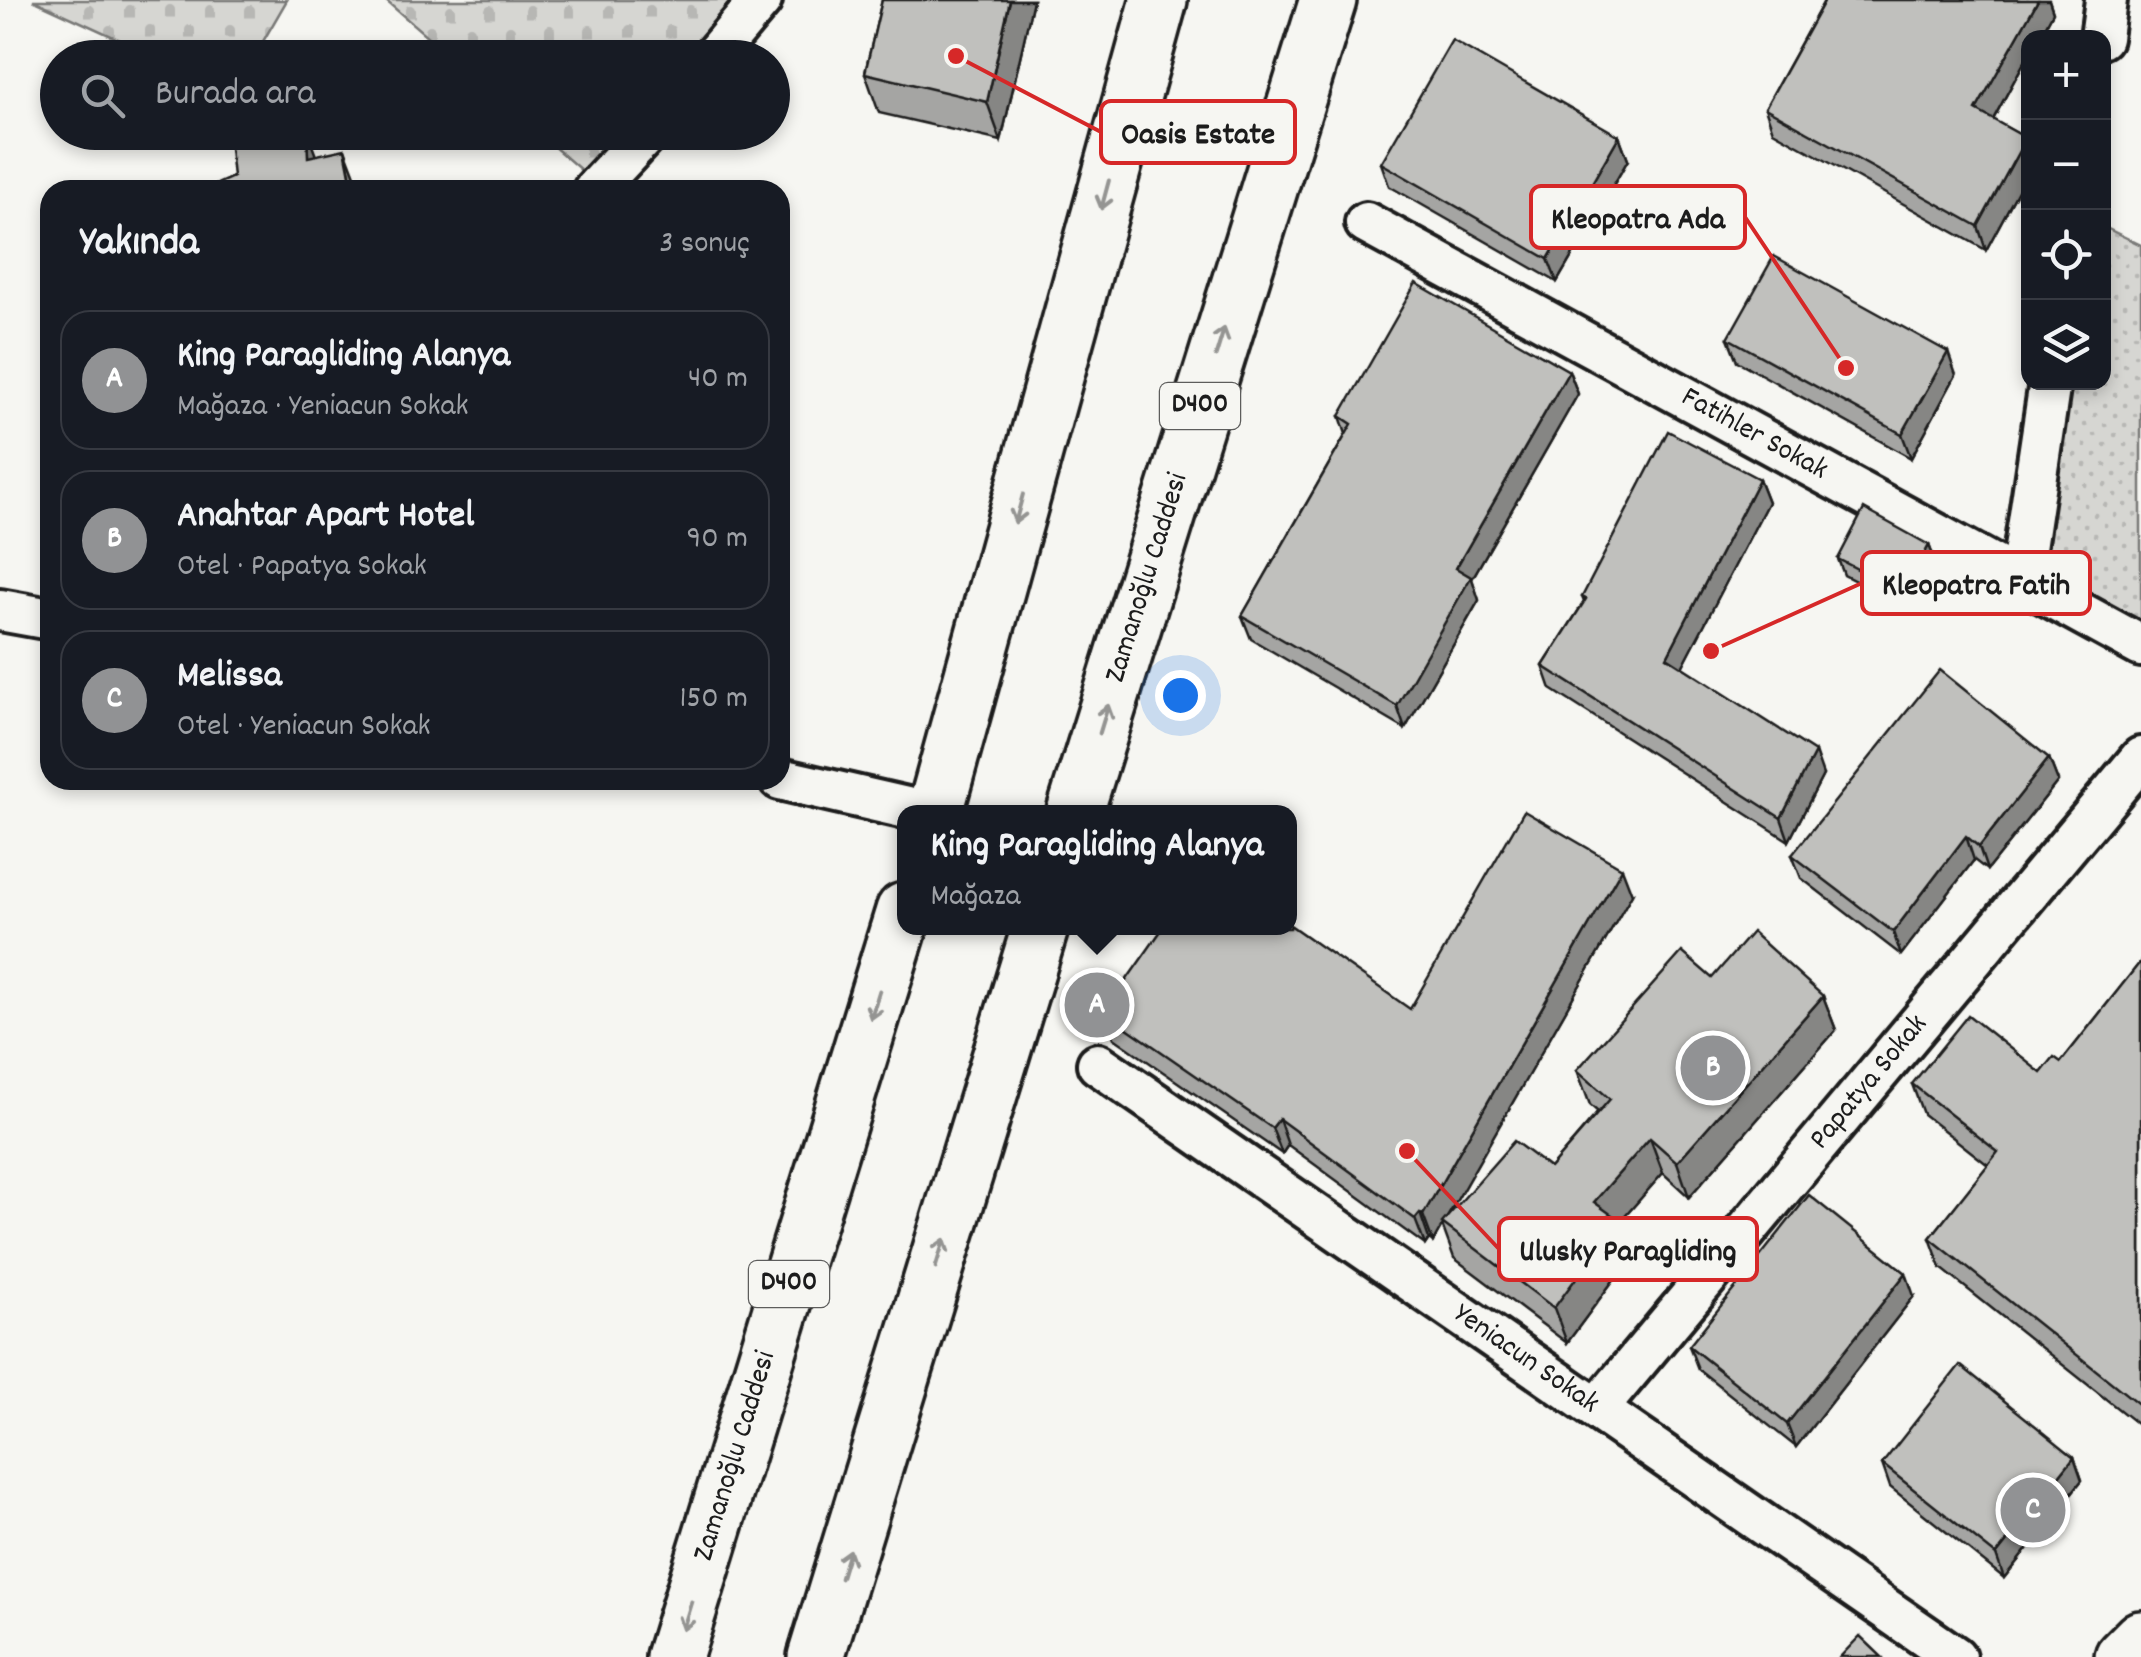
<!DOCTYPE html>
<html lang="tr">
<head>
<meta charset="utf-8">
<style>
	:root { --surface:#171b24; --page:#242831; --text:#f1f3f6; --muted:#9ea1a6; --line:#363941; --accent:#919294 }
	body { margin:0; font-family:Dekko,sans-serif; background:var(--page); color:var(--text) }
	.controls { position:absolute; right:30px; top:30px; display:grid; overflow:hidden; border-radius:20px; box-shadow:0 5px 15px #0003 }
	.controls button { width:90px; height:90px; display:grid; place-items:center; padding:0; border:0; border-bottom:2px solid var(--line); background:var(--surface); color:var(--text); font:50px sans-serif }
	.you { position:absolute; left:1180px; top:695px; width:35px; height:35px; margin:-25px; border:8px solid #fff; border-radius:50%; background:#1a73e8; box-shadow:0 0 0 15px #1a73e833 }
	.badge { display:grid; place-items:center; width:65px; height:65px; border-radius:50%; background:var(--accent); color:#fff; font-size:32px; font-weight:700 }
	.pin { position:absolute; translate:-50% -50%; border:5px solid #fff; box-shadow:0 2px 10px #0006 }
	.popup { position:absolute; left:897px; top:805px; width:400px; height:130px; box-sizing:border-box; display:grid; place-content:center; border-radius:20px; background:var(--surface); filter:drop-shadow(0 2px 8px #0005); font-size:32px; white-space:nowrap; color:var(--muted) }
	.popup b { font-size:38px; color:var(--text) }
	.popup::after { content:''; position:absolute; left:50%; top:100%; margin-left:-20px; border:20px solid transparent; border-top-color:var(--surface) }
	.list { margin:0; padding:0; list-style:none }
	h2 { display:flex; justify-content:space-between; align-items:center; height:130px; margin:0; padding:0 40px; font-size:42px }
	h2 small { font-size:32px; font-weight:400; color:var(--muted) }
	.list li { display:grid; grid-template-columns:65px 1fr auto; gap:30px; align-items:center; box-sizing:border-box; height:140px; margin:0 20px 20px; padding:0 20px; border:2px solid var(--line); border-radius:30px }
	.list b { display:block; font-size:38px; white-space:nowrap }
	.list p { margin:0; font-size:32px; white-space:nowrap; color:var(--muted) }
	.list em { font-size:32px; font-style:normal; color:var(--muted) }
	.icon { flex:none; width:55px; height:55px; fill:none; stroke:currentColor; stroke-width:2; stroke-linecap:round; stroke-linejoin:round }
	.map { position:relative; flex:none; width:2141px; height:1657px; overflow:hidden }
	.search { position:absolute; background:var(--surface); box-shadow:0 5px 15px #0003; left:40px; top:40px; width:750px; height:110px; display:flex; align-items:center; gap:25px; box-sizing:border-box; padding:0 35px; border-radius:55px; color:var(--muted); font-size:38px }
	.panel { position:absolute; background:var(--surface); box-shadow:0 5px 15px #0003; left:40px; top:180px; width:750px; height:610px; border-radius:30px }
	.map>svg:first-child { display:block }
	.cemetery { fill:url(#cemetery-stones); stroke:#797977; stroke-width:2.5 }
	.park { fill:url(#park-dots); stroke:#797977; stroke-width:2.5 }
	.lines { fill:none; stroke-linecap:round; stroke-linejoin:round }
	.street-casing { stroke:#1c1c1c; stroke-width:48 }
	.secondary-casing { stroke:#1c1c1c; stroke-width:62 }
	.highway-casing { stroke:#1c1c1c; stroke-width:62 }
	.street { stroke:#f6f6f2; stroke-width:40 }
	.secondary { stroke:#f6f6f2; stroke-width:55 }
	.highway { stroke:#f6f6f2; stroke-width:55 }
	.wall { fill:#a5a5a3; stroke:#1c1c1c; stroke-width:2.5 }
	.shaded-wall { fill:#868684; stroke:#1c1c1c; stroke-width:2.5 }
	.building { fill:#c0c0bd; stroke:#1c1c1c; stroke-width:2.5 }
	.oneway { stroke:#949492 }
	.labels { text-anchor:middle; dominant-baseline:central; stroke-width:8; stroke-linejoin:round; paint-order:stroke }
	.shield { fill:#f6f6f2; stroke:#5d5d5c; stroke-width:2.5 }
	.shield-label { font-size:28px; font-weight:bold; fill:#1c1c1c }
	.street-label { font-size:30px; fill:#1c1c1c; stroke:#f6f6f2 }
	.leader { fill:none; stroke:#d62828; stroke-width:4 }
	.callout-dot { fill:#d62828; stroke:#f6f6f2; stroke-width:4 }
	.callout { fill:#f6f6f2; stroke:#d62828; stroke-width:4 }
	.callout-label { font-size:32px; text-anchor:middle; font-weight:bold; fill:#1c1c1c }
</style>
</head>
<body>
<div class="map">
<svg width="2141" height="1657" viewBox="0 0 2141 1657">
	<defs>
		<pattern id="cemetery-stones" width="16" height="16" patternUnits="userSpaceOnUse" patternTransform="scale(2.5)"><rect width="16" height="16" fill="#d6d6d2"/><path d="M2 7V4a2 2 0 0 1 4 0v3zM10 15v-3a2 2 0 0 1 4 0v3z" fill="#b7b7b4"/></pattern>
		<pattern id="park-dots" width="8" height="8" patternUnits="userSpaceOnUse" patternTransform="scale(2.5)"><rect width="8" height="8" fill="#d6d6d2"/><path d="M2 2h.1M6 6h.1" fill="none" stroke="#b7b7b4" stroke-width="1.8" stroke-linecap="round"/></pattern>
	</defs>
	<rect width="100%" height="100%" fill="#f6f6f2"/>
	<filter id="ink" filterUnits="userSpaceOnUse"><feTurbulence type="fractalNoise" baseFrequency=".01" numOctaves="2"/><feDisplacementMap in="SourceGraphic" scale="20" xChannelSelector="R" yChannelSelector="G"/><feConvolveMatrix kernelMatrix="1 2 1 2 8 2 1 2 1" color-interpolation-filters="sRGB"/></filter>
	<g filter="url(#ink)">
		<g class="cemetery">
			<path d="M33,0h254l-33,57h-97z"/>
			<path d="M385,0h357l-54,58 -237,-1z"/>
			<path d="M538,133h81l-37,38z"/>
		</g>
		<path class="park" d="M2104,227l37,18v385l-104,-57 30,-190 37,-1z"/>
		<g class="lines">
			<g class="street-casing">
				<g id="street">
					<path d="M2101,38l5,-38"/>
					<path d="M712,58l49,-58"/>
					<path d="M594,190l54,-58"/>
					<path id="s1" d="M1366,223l775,423"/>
					<path d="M2020,582l30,-200"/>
					<path d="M0,610l50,9"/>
					<path d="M780,779l144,33"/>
					<path id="s2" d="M1098,1064l857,593"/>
					<path id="s3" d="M1597,1409l544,-651"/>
				</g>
			</g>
			<g class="secondary-casing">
				<path id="secondary" d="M2123,1657l18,-18"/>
			</g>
			<g class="highway-casing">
				<g id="highway">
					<path d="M935,812l224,-812"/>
					<path id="s4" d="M1075,812l253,-812"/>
					<path id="s5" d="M674,1657l230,-746"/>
					<path d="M816,1657l224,-729"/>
				</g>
			</g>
			<use href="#street" class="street"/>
			<use href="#secondary" class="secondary"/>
			<use href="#highway" class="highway"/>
		</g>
		<g class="wall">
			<path d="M882,0h151l-32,141 -122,-28 -14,-40z"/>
			<path d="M1822,0h227l4,12 -14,26h-11v17l-35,65 33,18 2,7v27l-42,78 -213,-119 -8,-23 59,-107z"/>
			<path d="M1619,136l9,24 -71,122 -168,-96 -8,-23z"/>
			<path d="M1728,338l228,37 -45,83 -174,-97z"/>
			<path d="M1569,371l9,23 -106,185 7,21 -74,129 -154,-90 -9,-23 104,-182 -6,-18z"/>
			<path d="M1759,479l9,23 -86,165 141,108 -34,66 -238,-152 -8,-23 41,-64 -2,-5z"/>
			<path d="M1929,545l6,16 -25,48 -66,-34 -6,-16z"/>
			<path d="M2049,758l9,23 -71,89 -13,-10 -73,95 -100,-77 -9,-23z"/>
			<path d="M1632,894l-186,324 104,-50 48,-56 -8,-7 -13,-35 135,-92 111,18 13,34 -147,167 -26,-24 -43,49 12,33 -65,88 -113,-85 -12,-33 -9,17 -4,-3 -4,6 -137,-100 -6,9 -168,-116 -10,-26 306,-3z"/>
			<path d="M2141,961v466l-200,-159 -11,-30 58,-73 -65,-51 -11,-30 129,-11 20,-11z"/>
			<path d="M1914,1296l-118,151 -98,-78 -9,-23z"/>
			<path d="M2074,1457l8,23 -78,98 -114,-91 -8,-23z"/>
		</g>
		<g class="shaded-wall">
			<path d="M1010,0h23l-32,141 -14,-39z"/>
			<path d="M2038,0h11l4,12 -14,26h-11v17l-43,79 -9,-24z"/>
			<path d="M307,132l11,29 -10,-4z"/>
			<path d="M1619,136l9,24 -71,122 -9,-23z"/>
			<path d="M2026,138l2,7v27l-42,78 -8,-24z"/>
			<path d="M345,149l11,29 2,12h-5z"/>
			<path d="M1948,352l8,23 -45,83 -9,-24z"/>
			<path d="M1569,371l9,23 -106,185 7,21 -74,129 -8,-23 59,-138z"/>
			<path d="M1759,479l9,23 -93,179 -8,-24z"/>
			<path d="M1929,545l6,16 -25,48 -6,-16z"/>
			<path d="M1815,752l8,23 -34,66 -8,-23z"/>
			<path d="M2049,758l9,23 -71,89 -8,-23z"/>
			<path d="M1966,836l8,24 -73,95 -8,-23z"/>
			<path d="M1622,868l10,26 -199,348 -10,-27z"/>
			<path d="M1823,996l13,34 -147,167 -12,-35z"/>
			<path d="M1279,1119l9,26 -6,9 -10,-26z"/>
			<path d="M1650,1138l13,35 -43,49 12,33 -65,88 -13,-35 40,-106z"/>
			<path d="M1420,1213l9,26 -4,6 -10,-26z"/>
			<path d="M1906,1273l8,23 -118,151 -9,-23z"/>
			<path d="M2074,1457l8,23 -78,98 -8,-23z"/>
		</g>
		<g class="building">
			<path d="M882,0h128l-23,102 -122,-29z"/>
			<path d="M1825,0h213l-62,110 50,28 -48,88 -213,-118z"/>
			<path d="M1452,40l167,96 -71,123 -167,-96z"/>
			<path d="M298,132h9l1,25 37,-8 8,41h-145v-2l25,-11 -4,-39z"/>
			<path d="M1774,256l174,96 -46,82 -174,-96z"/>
			<path d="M1416,283l153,88 -113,197 15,9 -74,129 -155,-90 110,-192 -12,-8z"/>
			<path d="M1668,431l91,48 -92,178 148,95 -34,66 -238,-152 43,-67 -4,-2z"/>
			<path d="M1864,509l65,36 -25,48 -66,-34z"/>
			<path d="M1940,670l109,88 -70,89 -13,-11 -73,96 -101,-77z"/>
			<path d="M1524,811l98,57 -199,347 -3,-2 -5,6 -136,-100 -7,9 -168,-116 59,-84h127v-3l120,84z"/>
			<path d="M1752,932l71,64 -146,166 -27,-24 -56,64 25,18 -65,88 -112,-85 72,-82 36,27 60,-69 -33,-29 105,-118 30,26z"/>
			<path d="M2141,961v445l-211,-168 68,-86 -86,-68 56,-69 73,58 13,-16 7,5z"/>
			<path d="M1809,1195l97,78 -119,151 -98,-78z"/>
			<path d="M1960,1365l114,92 -78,98 -114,-91z"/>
			<path d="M1860,1636l22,21h-42z"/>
		</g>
		<defs><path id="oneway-shaft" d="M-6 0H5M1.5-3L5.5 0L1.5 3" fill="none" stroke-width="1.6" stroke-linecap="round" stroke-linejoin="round" transform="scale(2.5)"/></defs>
		<g class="oneway">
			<use href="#oneway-shaft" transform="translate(1105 195) rotate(105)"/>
			<use href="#oneway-shaft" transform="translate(1220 342) rotate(-73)"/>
			<use href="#oneway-shaft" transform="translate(1019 509) rotate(105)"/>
			<use href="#oneway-shaft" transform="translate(1104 719) rotate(-73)"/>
			<use href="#oneway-shaft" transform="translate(875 1005) rotate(107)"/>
			<use href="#oneway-shaft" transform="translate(940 1253) rotate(-73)"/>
			<use href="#oneway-shaft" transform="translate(845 1564) rotate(-73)"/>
			<use href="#oneway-shaft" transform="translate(687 1616) rotate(107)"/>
		</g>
	</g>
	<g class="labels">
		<g class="shield">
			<rect x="1160" y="383" width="80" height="46" rx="8"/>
			<rect x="749" y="1261" width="80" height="46" rx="8"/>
		</g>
		<g class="shield-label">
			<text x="1200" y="406">D400</text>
			<text x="789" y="1284">D400</text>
		</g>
		<g class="street-label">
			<text stroke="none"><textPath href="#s1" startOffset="442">Fatihler Sokak</textPath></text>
			<text stroke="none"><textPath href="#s4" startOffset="245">Zamanoğlu Caddesi</textPath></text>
			<text stroke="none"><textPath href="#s3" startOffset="425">Papatya Sokak</textPath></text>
			<text stroke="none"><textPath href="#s2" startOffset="520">Yeniacun Sokak</textPath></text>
			<text stroke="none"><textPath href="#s5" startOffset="210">Zamanoğlu Caddesi</textPath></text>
		</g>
	</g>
	<path class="leader" d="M956 56L1101 132M1846 368L1745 217M1711 651L1862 583M1407 1151L1499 1249"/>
	<g class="callout-dot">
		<circle cx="956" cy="56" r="10"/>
		<circle cx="1846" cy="368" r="10"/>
		<circle cx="1711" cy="651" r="10"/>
		<circle cx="1407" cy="1151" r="10"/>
	</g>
	<g class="callout">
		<rect x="1101" y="101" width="194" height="62" rx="10"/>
		<rect x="1531" y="186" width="214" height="62" rx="10"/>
		<rect x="1862" y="552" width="228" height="62" rx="10"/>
		<rect x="1499" y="1218" width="258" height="62" rx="10"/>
	</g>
	<g class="callout-label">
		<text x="1198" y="143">Oasis Estate</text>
		<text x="1638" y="228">Kleopatra Ada</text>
		<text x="1976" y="594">Kleopatra Fatih</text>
		<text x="1628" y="1260">Ulusky Paragliding</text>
	</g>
</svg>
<div class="controls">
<button>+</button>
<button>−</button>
<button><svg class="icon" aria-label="locate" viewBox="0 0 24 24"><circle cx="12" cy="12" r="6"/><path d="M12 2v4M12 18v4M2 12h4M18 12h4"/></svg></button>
<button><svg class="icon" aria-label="layers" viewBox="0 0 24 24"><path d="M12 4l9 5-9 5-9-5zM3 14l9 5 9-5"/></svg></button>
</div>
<div class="you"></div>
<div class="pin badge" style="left:1097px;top:1005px">A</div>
<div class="popup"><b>King Paragliding Alanya</b>Mağaza</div>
<div class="pin badge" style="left:1713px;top:1068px">B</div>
<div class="pin badge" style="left:2033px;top:1510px">C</div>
<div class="search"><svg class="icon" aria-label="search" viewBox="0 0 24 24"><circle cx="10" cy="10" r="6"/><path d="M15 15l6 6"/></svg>Burada ara</div>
<section class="panel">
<h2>Yakında<small>3 sonuç</small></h2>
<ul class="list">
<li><span class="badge">A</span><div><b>King Paragliding Alanya</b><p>Mağaza · Yeniacun Sokak</p></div><em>40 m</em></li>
<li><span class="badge">B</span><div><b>Anahtar Apart Hotel</b><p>Otel · Papatya Sokak</p></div><em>90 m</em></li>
<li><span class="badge">C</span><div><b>Melissa</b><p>Otel · Yeniacun Sokak</p></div><em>150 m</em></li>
</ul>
</section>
</div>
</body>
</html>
